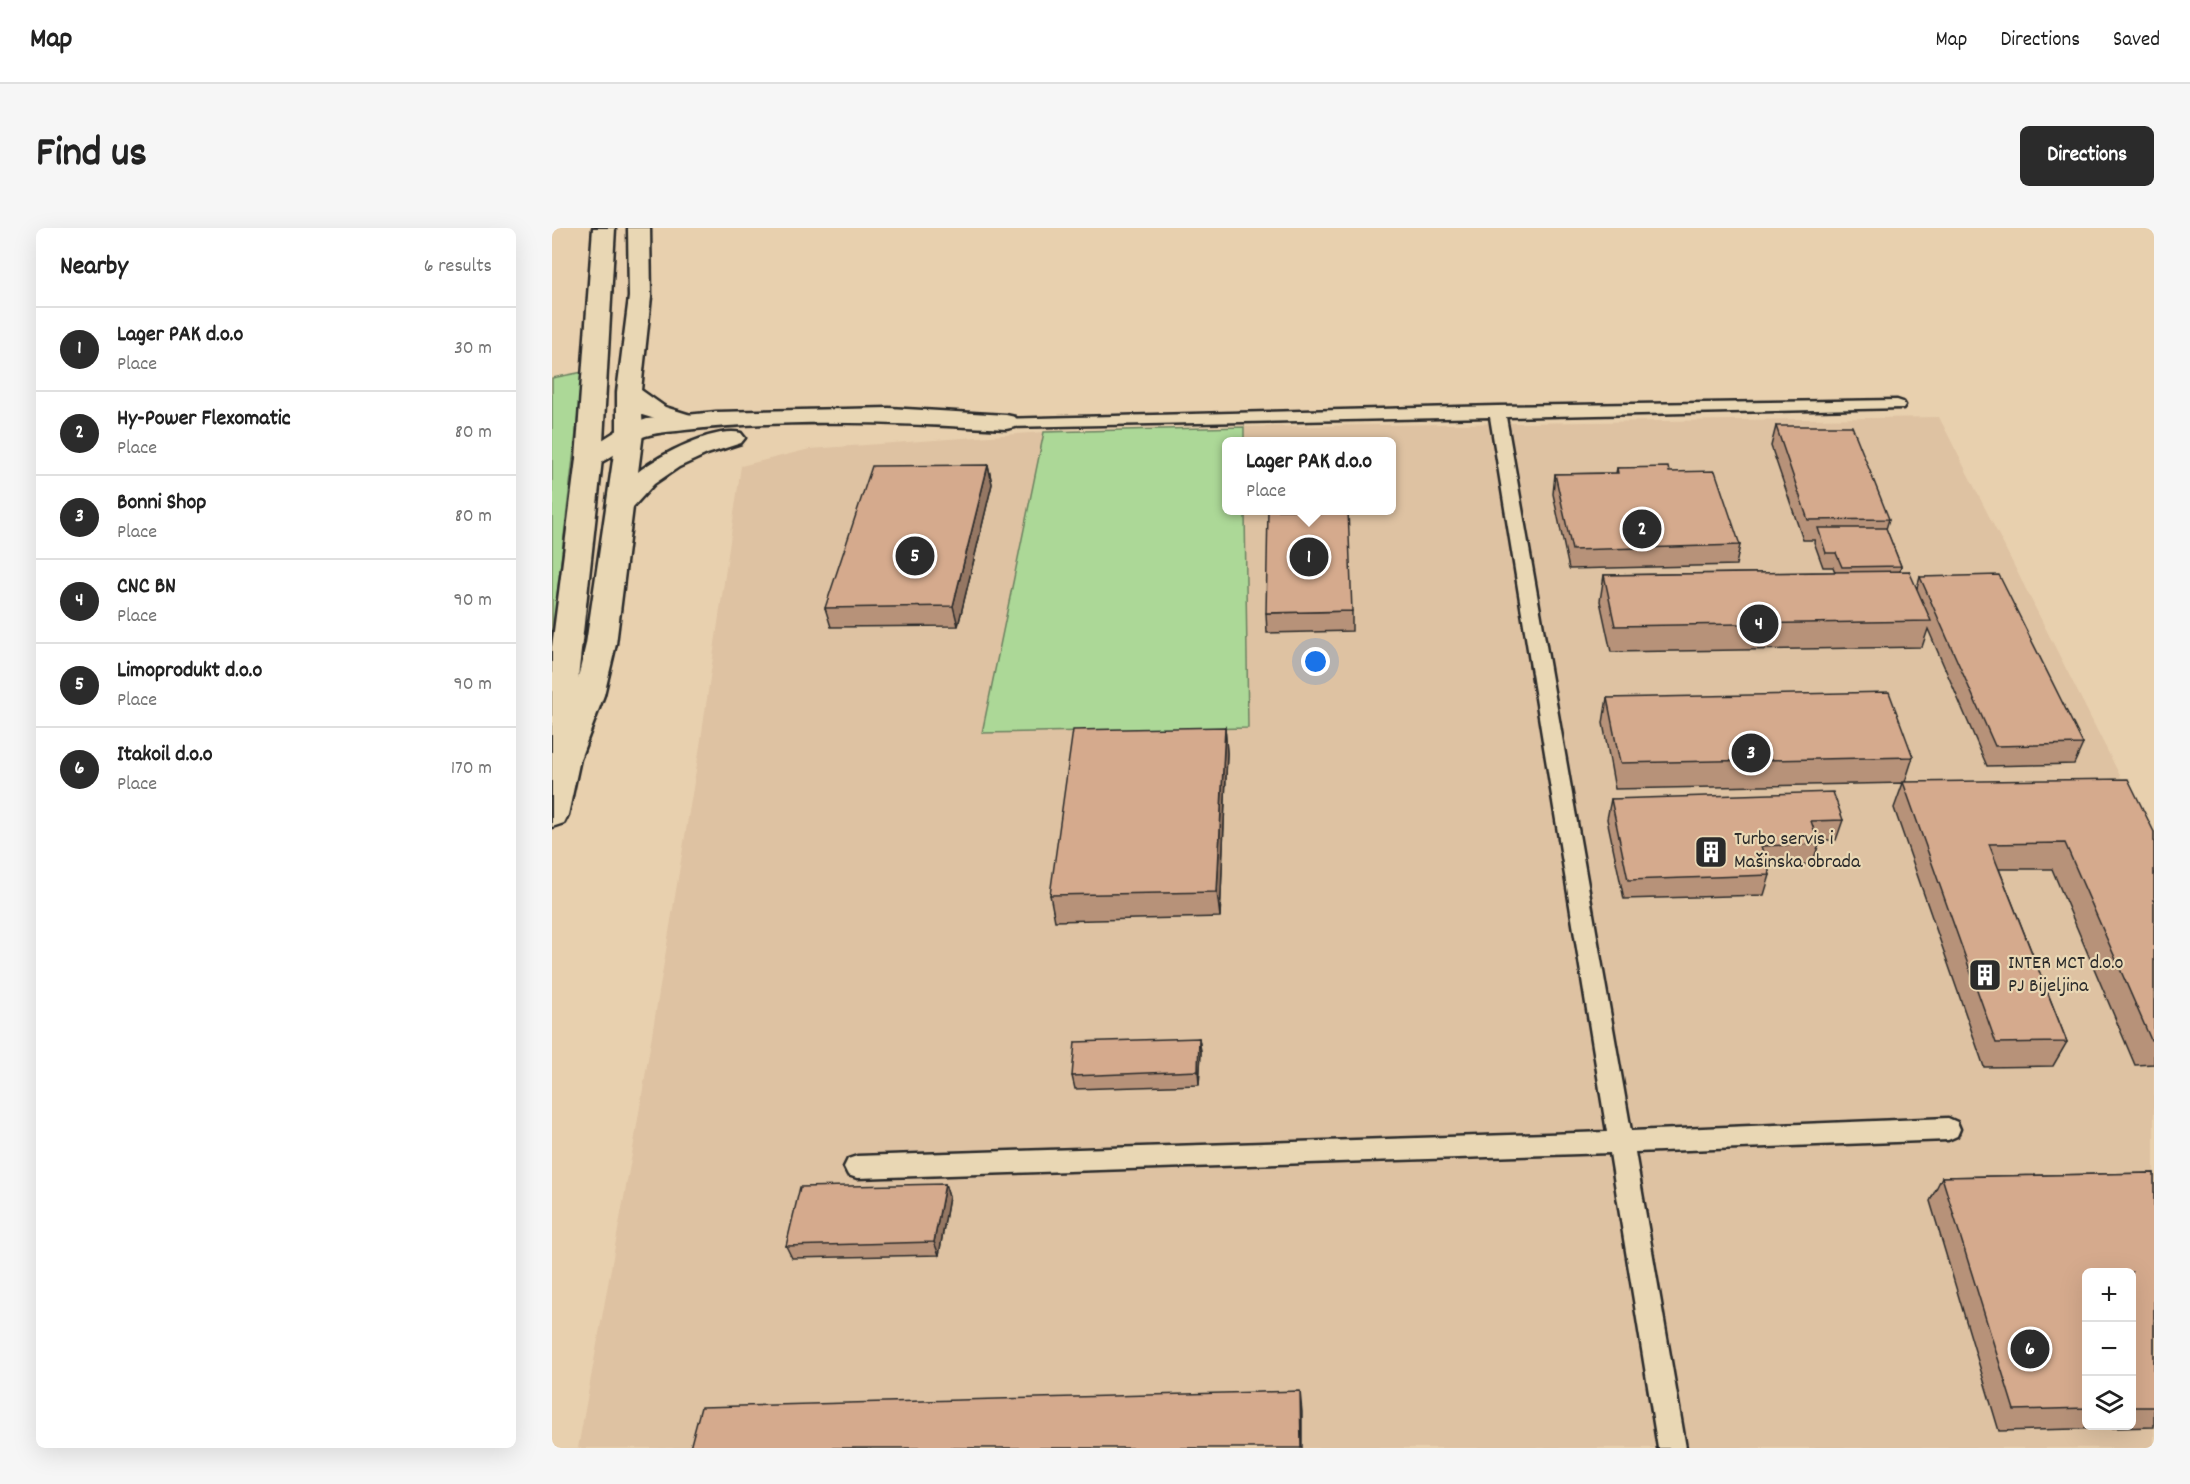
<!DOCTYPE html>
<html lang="en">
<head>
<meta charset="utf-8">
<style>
	:root { --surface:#fff; --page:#f6f6f6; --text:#222; --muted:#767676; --line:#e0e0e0; --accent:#2b2b2b }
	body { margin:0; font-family:Dekko,sans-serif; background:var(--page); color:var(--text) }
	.controls { position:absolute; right:18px; bottom:18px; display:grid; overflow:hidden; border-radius:9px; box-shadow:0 6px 24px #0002 }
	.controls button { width:54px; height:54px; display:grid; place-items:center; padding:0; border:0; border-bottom:2px solid var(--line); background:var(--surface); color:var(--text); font:30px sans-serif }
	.you { position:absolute; left:764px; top:434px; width:21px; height:21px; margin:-15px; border:4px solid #fff; border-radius:50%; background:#1a73e8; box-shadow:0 0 0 9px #1a73e833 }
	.badge { display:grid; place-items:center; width:39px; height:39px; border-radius:50%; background:var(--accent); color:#fff; font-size:20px; font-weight:700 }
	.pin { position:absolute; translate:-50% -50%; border:3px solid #fff; box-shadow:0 2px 6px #0006 }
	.popup { position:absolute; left:670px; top:209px; width:174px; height:78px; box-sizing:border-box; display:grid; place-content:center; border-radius:9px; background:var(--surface); filter:drop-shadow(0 2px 4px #0005); font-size:20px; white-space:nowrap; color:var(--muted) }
	.popup b { font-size:22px; color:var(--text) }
	.popup::after { content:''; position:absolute; left:50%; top:100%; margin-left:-12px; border:12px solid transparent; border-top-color:var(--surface) }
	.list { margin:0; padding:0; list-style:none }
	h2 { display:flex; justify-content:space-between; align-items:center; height:78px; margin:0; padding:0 24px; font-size:26px }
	h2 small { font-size:20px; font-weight:400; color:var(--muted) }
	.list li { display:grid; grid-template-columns:39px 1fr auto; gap:18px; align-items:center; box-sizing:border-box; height:84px; padding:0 24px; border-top:2px solid var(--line) }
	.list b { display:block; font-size:22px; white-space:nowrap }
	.list p { margin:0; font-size:20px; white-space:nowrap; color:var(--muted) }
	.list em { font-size:20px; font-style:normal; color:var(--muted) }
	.icon { flex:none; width:33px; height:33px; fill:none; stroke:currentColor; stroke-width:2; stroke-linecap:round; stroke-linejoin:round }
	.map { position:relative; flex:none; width:1602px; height:1220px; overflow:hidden; border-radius:9px }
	header { display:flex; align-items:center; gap:36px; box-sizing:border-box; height:84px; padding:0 30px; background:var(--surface); border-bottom:2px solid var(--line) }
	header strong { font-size:28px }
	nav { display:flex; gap:33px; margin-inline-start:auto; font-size:21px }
	.intro { display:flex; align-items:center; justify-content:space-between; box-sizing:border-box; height:144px; padding:0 36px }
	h1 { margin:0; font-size:42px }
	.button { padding:15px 27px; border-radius:9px; background:var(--accent); color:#fff; font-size:21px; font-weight:700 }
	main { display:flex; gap:36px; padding:0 36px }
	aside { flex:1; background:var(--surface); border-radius:9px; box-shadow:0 6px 24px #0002 }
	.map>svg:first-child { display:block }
	.built { fill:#dec2a2; fill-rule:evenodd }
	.green { fill:#acd897; stroke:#6c8261; stroke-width:1.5 }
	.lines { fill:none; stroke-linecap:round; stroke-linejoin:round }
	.lane-casing { stroke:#2b2b2b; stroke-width:5 }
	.street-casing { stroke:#2b2b2b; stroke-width:5 }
	.primary-casing { stroke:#2b2b2b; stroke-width:5 }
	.lane { fill:#e9d7b4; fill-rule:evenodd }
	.street { fill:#e9d7b4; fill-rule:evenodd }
	.primary { fill:#e9d7b4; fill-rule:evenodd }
	.wall { fill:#b79279; stroke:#2b2b2b; stroke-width:1.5; fill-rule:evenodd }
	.shaded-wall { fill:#957763; stroke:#2b2b2b; stroke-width:1.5 }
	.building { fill:#d5aa8d; stroke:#2b2b2b; stroke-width:1.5 }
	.labels { text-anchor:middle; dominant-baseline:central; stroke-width:4.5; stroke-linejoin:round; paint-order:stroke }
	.poi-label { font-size:20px; fill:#2b2b2b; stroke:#e9d7b4; text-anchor:start }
</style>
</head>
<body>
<header>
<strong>Map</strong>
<nav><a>Map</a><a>Directions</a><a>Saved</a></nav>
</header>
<div class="intro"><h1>Find us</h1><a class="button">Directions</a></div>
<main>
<aside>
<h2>Nearby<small>6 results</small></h2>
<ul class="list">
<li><span class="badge">1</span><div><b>Lager PAK d.o.o</b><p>Place</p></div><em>30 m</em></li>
<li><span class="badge">2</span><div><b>Hy-Power Flexomatic</b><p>Place</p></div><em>80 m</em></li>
<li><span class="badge">3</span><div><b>Bonni Shop</b><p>Place</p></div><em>80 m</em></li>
<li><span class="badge">4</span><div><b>CNC BN</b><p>Place</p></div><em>90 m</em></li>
<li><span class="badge">5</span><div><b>Limoprodukt d.o.o</b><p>Place</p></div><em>90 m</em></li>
<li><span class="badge">6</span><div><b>Itakoil d.o.o</b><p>Place</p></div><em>170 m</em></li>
</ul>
</aside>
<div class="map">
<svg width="1602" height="1220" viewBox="0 0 1602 1220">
	<rect width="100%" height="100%" fill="#e8d0ae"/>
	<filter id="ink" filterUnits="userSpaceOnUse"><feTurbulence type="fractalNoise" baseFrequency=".0167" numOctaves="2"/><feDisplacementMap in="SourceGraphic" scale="12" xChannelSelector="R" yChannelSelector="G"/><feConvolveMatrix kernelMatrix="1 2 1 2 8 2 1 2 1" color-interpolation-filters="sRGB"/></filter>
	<g filter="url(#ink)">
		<path class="built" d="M1387,189l215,426v605h-1576l56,-305 66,-397 41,-280 69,-17 234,-17 -61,301 265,-5 -3,-217 147,-1v-68l-148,-1v-14zM1534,1044h46v154h-46z"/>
		<g class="green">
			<path d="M31,144l-31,268v-262z"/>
			<path d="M692,199v14l-18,1v68l19,1 3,217 -266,5 62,-301z"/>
		</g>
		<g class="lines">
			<g class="lane-casing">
				<path id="lane" d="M1345,172l6,2 2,3 -2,3 -397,9 125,714 317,-13 9,4 3,7 -3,7 -9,4 -313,12 51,296h-28l-48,-295 -753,25 -9,-3 -4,-8 4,-8 9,-3 750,-24 -117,-715 -484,10 -6,-2 -2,-3 2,-3 497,-13z"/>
			</g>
			<g class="street-casing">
				<path id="street" d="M337,180l117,7 9,2 3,5 -3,5 -9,2c-106,-6 -215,-11 -321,1 -14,2 -31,2 -45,8 -20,9 -37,32 -60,26l-4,-5 4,-5 41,-26 26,-9 69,-7z"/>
			</g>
			<g class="primary-casing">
				<path id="primary" d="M41,0h22l-13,231 -24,219 8,-34 31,-211v-41l12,-95 -1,-69h22l1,69 -10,93 24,17 32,10 3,5 -3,5 -9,2 -46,-14 1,18 -5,39c21,-17 77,-46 103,-39l4,5 -4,5 -34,11 -28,13 -25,17 -21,23 -17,137 -12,51 -24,64 -12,56 -4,8 -12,4v-180l24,-188z"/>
			</g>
			<use href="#lane" class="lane"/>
			<use href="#street" class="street"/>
			<use href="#primary" class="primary"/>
		</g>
		<g class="wall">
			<path d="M1224,198l113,93 -3,10 15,37 -1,5 17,17 3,-11 163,167 -9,20 -87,2 -59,-137 -6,18 -311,5 -11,-51 4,-26 231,-3 -2,-5h-10l-9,-25 1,-2h-12l-32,-94z"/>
			<path d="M436,237l4,19 -34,142 -127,1 -6,-19z"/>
			<path d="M1065,240l52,4 71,73 -4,20 -167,4 -16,-75 2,-20 61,-1z"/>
			<path d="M800,383v20l-85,2 -1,-20z"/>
			<path d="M1055,470l306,59 -8,25 249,50v232l-19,1 -83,-196h-53l68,173 -14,24 -69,1 -90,-259 9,-25 -288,6 -12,-66z"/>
			<path d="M673,499l2,26 -7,164 -165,4 -5,-26z"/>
			<path d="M1059,571l232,21 -7,20h-19l2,4 -7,20 -45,2 3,9 -6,20 -140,4 -17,-80z"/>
			<path d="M647,810l2,14 -2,33 -124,4 -3,-13z"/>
			<path d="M1602,945v254l-155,4 -69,-230 12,-24zM1534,1044h46v153h-46z"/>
			<path d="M393,956l4,13 -10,58 -147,3 -6,-12z"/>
		</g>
		<g class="shaded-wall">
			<path d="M436,237l4,19 -34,142 -5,-20z"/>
			<path d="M673,499l2,26 -7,164 -3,-25z"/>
			<path d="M647,810l2,14 -2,33 -1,-14z"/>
			<path d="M393,956l4,13 -10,58 -5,-13z"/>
			<path d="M748,1163l2,21v36h-1z"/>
		</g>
		<g class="building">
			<path d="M1224,198h76l37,93 -81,1z"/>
			<path d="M436,237l-35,141 -128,2 47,-142z"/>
			<path d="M1116,239l1,5 46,-1 25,74 -168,5 -17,-76 63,-1 -1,-5z"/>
			<path d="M716,282h80l4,101 -86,2z"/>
			<path d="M1266,300h68l15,38 -59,1 -6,-14h-10z"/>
			<path d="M1357,343l22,50 -316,5 -11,-51z"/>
			<path d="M1447,347l84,169 -88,2 -75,-169z"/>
			<path d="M1337,464l24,65 -293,6 -13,-65z"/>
			<path d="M673,499l-8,165 -167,3 23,-165z"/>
			<path d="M1576,551l26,53v208h-3l-86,-197 -76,1 78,198 -71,1 -93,-261z"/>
			<path d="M1281,564l10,28 -32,1 8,23 -58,2 9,29 -142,5 -17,-81z"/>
			<path d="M647,810l-1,33 -126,5 3,-34z"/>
			<path d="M1602,945v234h-22v-135h-46v136l-72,2 -72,-233z"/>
			<path d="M393,956l-11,58 -148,4 14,-59z"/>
			<path d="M748,1163l1,57h-611l11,-41z"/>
		</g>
	</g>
	<defs>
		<g id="building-square" transform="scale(1.725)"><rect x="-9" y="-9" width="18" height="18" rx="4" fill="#2b2b2b" stroke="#e9d7b4"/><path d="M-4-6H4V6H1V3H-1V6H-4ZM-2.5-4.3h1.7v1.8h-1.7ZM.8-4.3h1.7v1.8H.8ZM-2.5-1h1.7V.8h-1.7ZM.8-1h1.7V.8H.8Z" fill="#fff"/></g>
	</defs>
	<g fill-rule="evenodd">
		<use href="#building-square" x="1159" y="624"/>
		<use href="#building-square" x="1433" y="747"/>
	</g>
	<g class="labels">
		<g class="poi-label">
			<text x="1182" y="612">Turbo servis i<tspan x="1182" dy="23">Mašinska obrada</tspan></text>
			<text x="1456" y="736">INTER MCT d.o.o<tspan x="1456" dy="23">PJ Bijeljina</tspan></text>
		</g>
	</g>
</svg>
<div class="controls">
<button>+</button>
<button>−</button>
<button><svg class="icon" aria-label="layers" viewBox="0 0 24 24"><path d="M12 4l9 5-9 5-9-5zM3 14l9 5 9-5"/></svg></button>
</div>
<div class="you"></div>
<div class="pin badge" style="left:757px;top:329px">1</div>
<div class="popup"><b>Lager PAK d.o.o</b>Place</div>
<div class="pin badge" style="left:1090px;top:301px">2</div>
<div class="pin badge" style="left:1199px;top:525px">3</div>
<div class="pin badge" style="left:1207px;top:396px">4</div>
<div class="pin badge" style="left:363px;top:328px">5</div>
<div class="pin badge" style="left:1478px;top:1121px">6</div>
</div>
</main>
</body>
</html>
